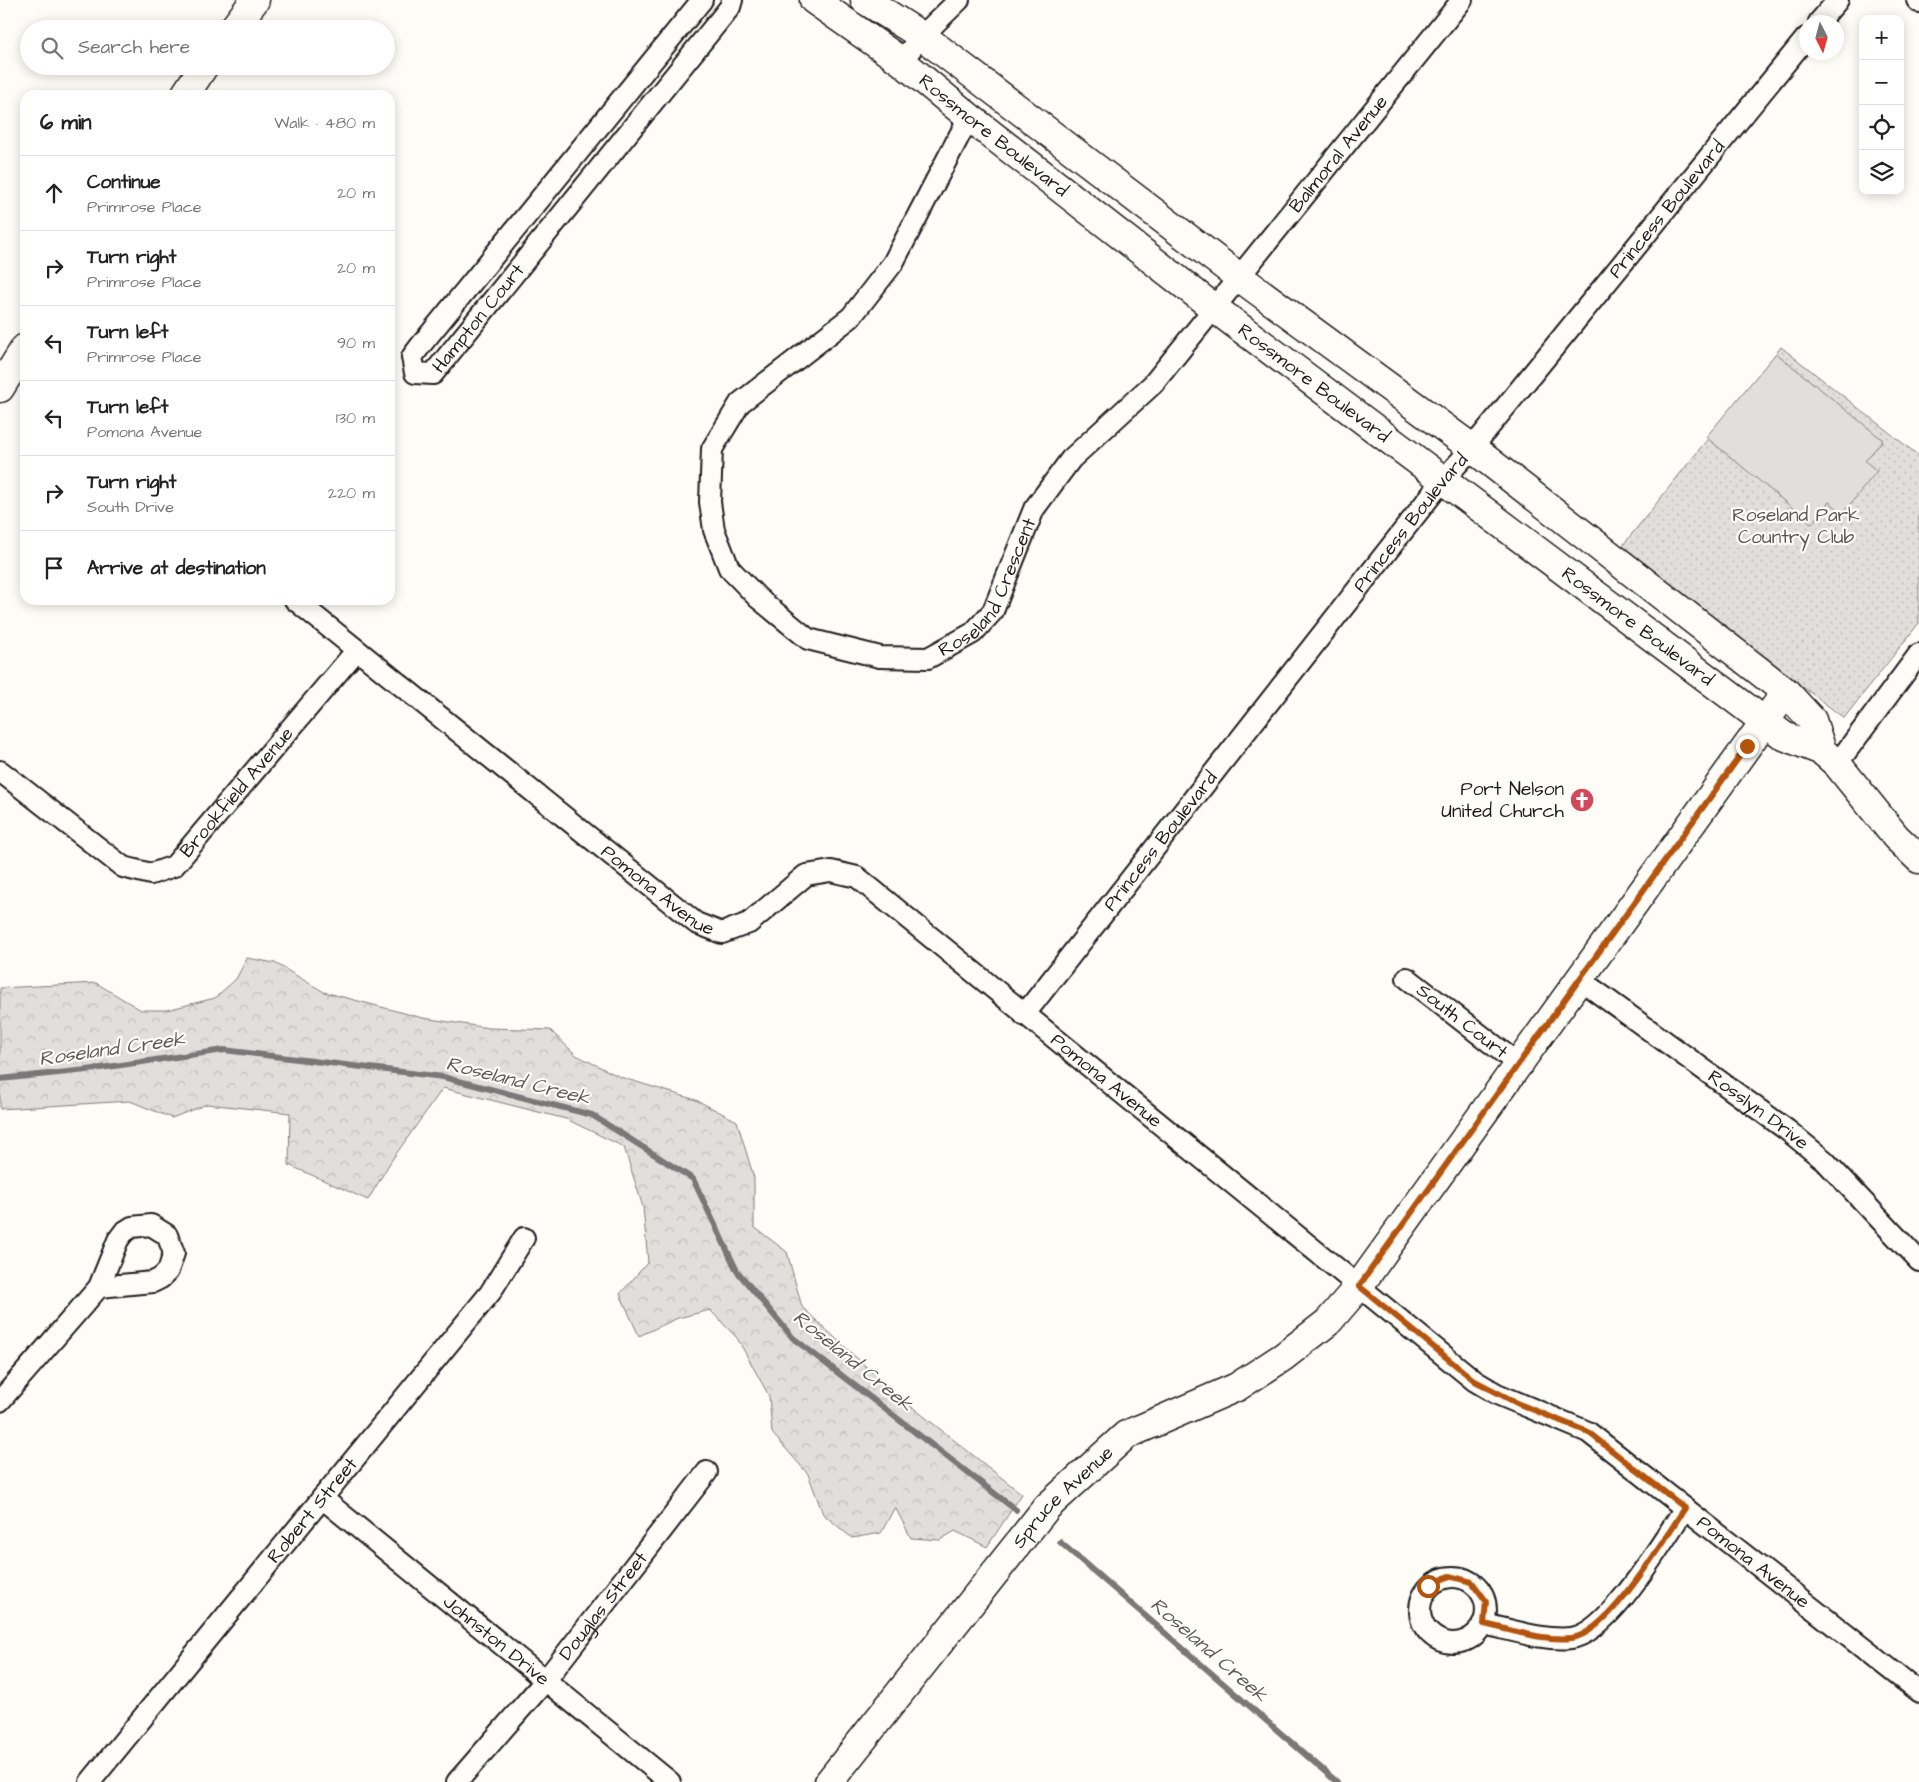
<!DOCTYPE html>
<html lang="en">
<head>
<meta charset="utf-8">
<style>
	:root { --surface:#fff; --page:#f2f2f2; --text:#222; --muted:#767676; --line:#e0e0e0 }
	body { margin:0; font-family:"Architects Daughter",sans-serif; background:var(--page); color:var(--text) }
	.controls { position:absolute; right:15px; top:15px; display:grid; overflow:hidden; border-radius:10px; box-shadow:0 2px 12px #0003 }
	.controls button { width:45px; height:45px; display:grid; place-items:center; padding:0; border:0; border-bottom:1px solid var(--line); background:var(--surface); color:var(--text); font:25px sans-serif }
	.compass { position:absolute; left:1799px; top:15px; width:45px; height:45px; border-radius:50%; background:var(--surface); box-shadow:0 2px 12px #0003; rotate:174deg }
	.stop { position:absolute; width:15px; height:15px; margin:-11px; border:4px solid #b45309; border-radius:50%; background:#fff }
	.stop.end { background:#b45309; border-color:#fff; box-shadow:0 1px 5px #0008 }
	.list { margin:0; padding:0; list-style:none }
	h2 { display:flex; justify-content:space-between; align-items:center; height:65px; margin:0; padding:0 20px; font-size:21px }
	h2 small { font-size:16px; font-weight:400; color:var(--muted) }
	.list li { display:grid; grid-template-columns:32px 1fr auto; gap:15px; align-items:center; box-sizing:border-box; height:75px; padding:0 20px; border-top:1px solid var(--line) }
	.list b { display:block; font-size:19px; white-space:nowrap }
	.list p { margin:0; font-size:16px; white-space:nowrap; color:var(--muted) }
	.list em { font-size:16px; font-style:normal; color:var(--muted) }
	.icon { flex:none; width:28px; height:28px; fill:none; stroke:currentColor; stroke-width:2; stroke-linecap:round; stroke-linejoin:round }
	.map { position:relative; flex:none; width:1919px; height:1782px; overflow:hidden }
	.search { position:absolute; background:var(--surface); box-shadow:0 2px 12px #0003; left:20px; top:20px; width:375px; height:55px; display:flex; align-items:center; gap:12px; box-sizing:border-box; padding:0 18px; border-radius:28px; color:var(--muted); font-size:19px }
	.panel { position:absolute; background:var(--surface); box-shadow:0 2px 12px #0003; left:20px; top:90px; width:375px; height:515px; border-radius:15px }
	.map>svg:first-child { display:block }
	.grass { fill:url(#grass-dots); stroke:#7e7e7c }
	.forest { fill:url(#forest-crowns); stroke:#7e7e7c }
	.garden { fill:#e0dfdb; stroke:#7e7e7c }
	.lines { fill:none; stroke-linecap:round; stroke-linejoin:round }
	.stream { stroke:#797876; stroke-width:6 }
	.street-casing { stroke:#1c1c1c; stroke-width:24 }
	.secondary-casing { stroke:#1c1c1c; stroke-width:31 }
	.primary-casing { stroke:#1c1c1c; stroke-width:31 }
	.street { stroke:#fdfcf7; stroke-width:20 }
	.secondary { stroke:#fdfcf7; stroke-width:28 }
	.primary { stroke:#fdfcf7; stroke-width:28 }
	.route { stroke:#b45309; stroke-width:6 }
	.labels { text-anchor:middle; dominant-baseline:central; stroke-width:4.5; stroke-linejoin:round; paint-order:stroke }
	.street-label { font-size:19px; fill:#1c1c1c; stroke:#fdfcf7 }
	.park-label { font-size:19px; fill:#575655; stroke:#fdfcf7 }
	.poi-label { font-size:19px; fill:#1c1c1c; stroke:#fdfcf7; text-anchor:end }
	.water-label { font-size:20px; font-style:italic; fill:#5a5a58; stroke:#fdfcf7 }
</style>
</head>
<body>
<div class="map">
<svg width="1919" height="1782" viewBox="0 0 1919 1782">
	<defs>
		<pattern id="grass-dots" width="8" height="8" patternUnits="userSpaceOnUse" patternTransform="scale(1.25)"><rect width="8" height="8" fill="#e0dfdb"/><path d="M2 2h.1M6 6h.1" fill="none" stroke="#c0bfbb" stroke-width="1.8" stroke-linecap="round"/></pattern>
		<pattern id="forest-crowns" width="20" height="18" patternUnits="userSpaceOnUse" patternTransform="scale(1.25)"><rect width="20" height="18" fill="#e0dfdb"/><path d="M2 6a3 3 0 1 1 6 0M12 15a3 3 0 1 1 6 0" fill="none" stroke="#c0bfbb"/></pattern>
	</defs>
	<rect width="100%" height="100%" fill="#fdfcf7"/>
	<filter id="ink" filterUnits="userSpaceOnUse"><feTurbulence type="fractalNoise" baseFrequency=".02" numOctaves="2"/><feDisplacementMap in="SourceGraphic" scale="10" xChannelSelector="R" yChannelSelector="G"/><feConvolveMatrix kernelMatrix="1 2 1 2 8 2 1 2 1" color-interpolation-filters="sRGB"/></filter>
	<g filter="url(#ink)">
		<path class="grass" d="M1781,347l138,109v167l-75,95 -224,-169z"/>
		<path class="forest" d="M247,958l28,5 49,29 99,26 66,10 61,2 26,25 44,22 76,23 41,21 17,57v49l33,25 15,55 90,84 130,103 -35,53 -32,-16 -15,9 -29,-2 -16,-31 -14,26 -29,5 -29,-24 -15,-40 -36,-41 -3,-37 -32,-58 -27,-28 -32,8 -39,18 -19,-42 28,-32 -5,-55 -19,-60 -58,-28 -123,-31 -52,73 -23,39 -79,-35 1,-52 -83,-9 -35,14 -42,-17 -130,8v-121l96,-5 45,27h26l48,-12 21,-19z"/>
		<path class="garden" d="M1776,353l107,87 -18,21 12,10 -34,42 -14,-11 -17,22 -106,-87z"/>
		<g class="lines">
			<g class="stream">
				<path d="M0,1079l87,-9 137,-20 219,27 149,38 101,64 44,92 56,67 223,172"/>
				<path d="M1060,1542l277,240"/>
			</g>
			<g class="street-casing">
				<g id="street">
					<path id="s1" d="M702,0l-281,345 -9,12 3,16 18,1 297,-367 2,-7"/>
					<path d="M1917,0l2,2"/>
					<path d="M1819,22l19,-22"/>
					<path d="M901,61l21,-25 37,-36"/>
					<path id="s2" d="M969,117l-76,146 -42,54 -111,86 -28,46 -2,53 4,28 15,38 29,30 50,41 72,18 48,1 45,-25 20,-22 41,-102 37,-50 82,-75 309,-384"/>
					<path id="s3" d="M295,600l401,323 26,10 27,-10 57,-48 25,-4 26,6 618,504 22,13 91,38 331,260"/>
					<path d="M1837,764l82,-110"/>
					<path id="s4" d="M0,771l123,96 28,7 23,-8 182,-215"/>
					<path id="s5" d="M1407,978l111,86"/>
					<path id="s6" d="M1579,979l208,151 38,31 94,100"/>
					<path id="s7" d="M1024,1015l419,-535 29,-32 334,-410"/>
					<path d="M0,1401l99,-114 19,-47 6,-8 8,-5 19,-2 16,10 7,18 -6,18 -7,7 -8,4 -54,5"/>
					<path id="s8" d="M322,1498l348,284"/>
					<circle cx="1453" cy="1610" r="33"/>
					<path d="M1484,1624c28,6 59,17 87,14 38,-4 93,-99 114,-130"/>
					<path id="s9" d="M90,1782l400,-489 34,-55"/>
					<path id="s10" d="M457,1782l88,-101 162,-209"/>
				</g>
			</g>
			<g class="secondary-casing">
				<g id="secondary">
					<path id="s11" d="M814,0l87,61 68,56 245,191 570,428 38,15 15,13 59,73 23,22"/>
					<path d="M865,0l57,36 317,241 233,171 314,244 26,28 10,31"/>
					<path id="s12" d="M829,1782l218,-275 79,-72 111,-48 46,-30 45,-35 31,-36 427,-594"/>
				</g>
			</g>
			<g class="primary-casing">
				<g id="primary">
					<path d="M233,29l22,-29"/>
					<path d="M185,95l19,-29"/>
					<path d="M0,388l25,-40"/>
				</g>
			</g>
			<use href="#street" class="street"/>
			<use href="#secondary" class="secondary"/>
			<use href="#primary" class="primary"/>
		</g>
	</g>
	<g class="lines" filter="url(#ink)">
		<path class="route" d="M1428,1586l21,-10 23,6 14,19 -2,23c28,6 59,17 87,14 38,-4 93,-99 114,-130l-97,-76 -69,-28 -44,-23 -116,-95 388,-540"/>
	</g>
	<defs>
		<g id="church-disc" transform="scale(1.25)"><circle r="9.5" fill="#d1495b" stroke="#fdfcf7"/><path d="M-1.2-6h2.4v3.5h3.3v2.4h-3.3V6h-2.4V-.1h-3.3v-2.4h3.3Z" fill="#fff"/></g>
	</defs>
	<g fill-rule="evenodd">
		<use href="#church-disc" x="1582" y="800"/>
	</g>
	<g class="labels">
		<g class="street-label">
			<text stroke="none"><textPath href="#s11" startOffset="225">Rossmore Boulevard</textPath></text>
			<text stroke="none"><textPath href="#s2" startOffset="1438">Balmoral Avenue</textPath></text>
			<text stroke="none"><textPath href="#s7" startOffset="1031">Princess Boulevard</textPath></text>
			<text stroke="none"><textPath href="#s1" startOffset="566">Hampton Court</textPath></text>
			<text stroke="none"><textPath href="#s11" startOffset="630">Rossmore Boulevard</textPath></text>
			<text stroke="none"><textPath href="#s7" startOffset="626">Princess Boulevard</textPath></text>
			<text stroke="none"><textPath href="#s2" startOffset="875">Roseland Crescent</textPath></text>
			<text stroke="none"><textPath href="#s11" startOffset="1035">Rossmore Boulevard</textPath></text>
			<text stroke="none"><textPath href="#s4" startOffset="306">Brookfield Avenue</textPath></text>
			<text stroke="none"><textPath href="#s7" startOffset="221">Princess Boulevard</textPath></text>
			<text stroke="none"><textPath href="#s3" startOffset="465">Pomona Avenue</textPath></text>
			<text stroke="none"><textPath href="#s5" startOffset="70">South Court</textPath></text>
			<text stroke="none"><textPath href="#s3" startOffset="1020">Pomona Avenue</textPath></text>
			<text stroke="none"><textPath href="#s6" startOffset="222">Rosslyn Drive</textPath></text>
			<text stroke="none"><textPath href="#s12" startOffset="369">Spruce Avenue</textPath></text>
			<text stroke="none"><textPath href="#s9" startOffset="351">Robert Street</textPath></text>
			<text stroke="none"><textPath href="#s3" startOffset="1830">Pomona Avenue</textPath></text>
			<text stroke="none"><textPath href="#s10" startOffset="229">Douglas Street</textPath></text>
			<text stroke="none"><textPath href="#s8" startOffset="225">Johnston Drive</textPath></text>
		</g>
		<g class="park-label">
			<text x="1796" y="515">Roseland Park<tspan x="1796" dy="22">Country Club</tspan></text>
		</g>
		<g class="poi-label">
			<text x="1564" y="789">Port Nelson<tspan x="1564" dy="22">United Church</tspan></text>
		</g>
		<g class="water-label">
			<text transform="translate(112 1049) rotate(-8)">Roseland Creek</text>
			<text transform="translate(518 1081) rotate(14)">Roseland Creek</text>
			<text transform="translate(853 1361) rotate(39)">Roseland Creek</text>
			<text transform="translate(1209 1650) rotate(41)">Roseland Creek</text>
		</g>
	</g>
</svg>
<div class="controls">
<button>+</button>
<button>−</button>
<button><svg class="icon" aria-label="locate" viewBox="0 0 24 24"><circle cx="12" cy="12" r="6"/><path d="M12 2v4M12 18v4M2 12h4M18 12h4"/></svg></button>
<button><svg class="icon" aria-label="layers" viewBox="0 0 24 24"><path d="M12 4l9 5-9 5-9-5zM3 14l9 5 9-5"/></svg></button>
</div>
<svg class="compass" viewBox="-18 -18 36 36"><path d="M0-13l5 13h-10z" fill="#e53935"/><path d="M0 13l5-13h-10z" fill="#767676"/></svg>
<div class="stop" style="left:1428px;top:1586px"></div>
<div class="stop end" style="left:1747px;top:746px"></div>
<div class="search"><svg class="icon" aria-label="search" viewBox="0 0 24 24"><circle cx="10" cy="10" r="6"/><path d="M15 15l6 6"/></svg>Search here</div>
<section class="panel">
<h2>6 min<small>Walk · 480 m</small></h2>
<ul class="list">
<li><svg class="icon" aria-label="ahead" viewBox="0 0 24 24"><path d="M12 20V5M6 11l6-6 6 6"/></svg><div><b>Continue</b><p>Primrose Place</p></div><em>20 m</em></li>
<li><svg class="icon" aria-label="right" viewBox="0 0 24 24"><path d="M7 20v-9h11M14 6l5 5-5 5"/></svg><div><b>Turn right</b><p>Primrose Place</p></div><em>20 m</em></li>
<li><svg class="icon" aria-label="left" viewBox="0 0 24 24"><path d="M17 20v-9H6M10 6l-5 5 5 5"/></svg><div><b>Turn left</b><p>Primrose Place</p></div><em>90 m</em></li>
<li><svg class="icon" aria-label="left" viewBox="0 0 24 24"><path d="M17 20v-9H6M10 6l-5 5 5 5"/></svg><div><b>Turn left</b><p>Pomona Avenue</p></div><em>130 m</em></li>
<li><svg class="icon" aria-label="right" viewBox="0 0 24 24"><path d="M7 20v-9h11M14 6l5 5-5 5"/></svg><div><b>Turn right</b><p>South Drive</p></div><em>220 m</em></li>
<li><svg class="icon" aria-label="arrive" viewBox="0 0 24 24"><path d="M6 21V4h12l-3 4 3 4H6"/></svg><div><b>Arrive at destination</b></div></li>
</ul>
</section>
</div>
</body>
</html>
